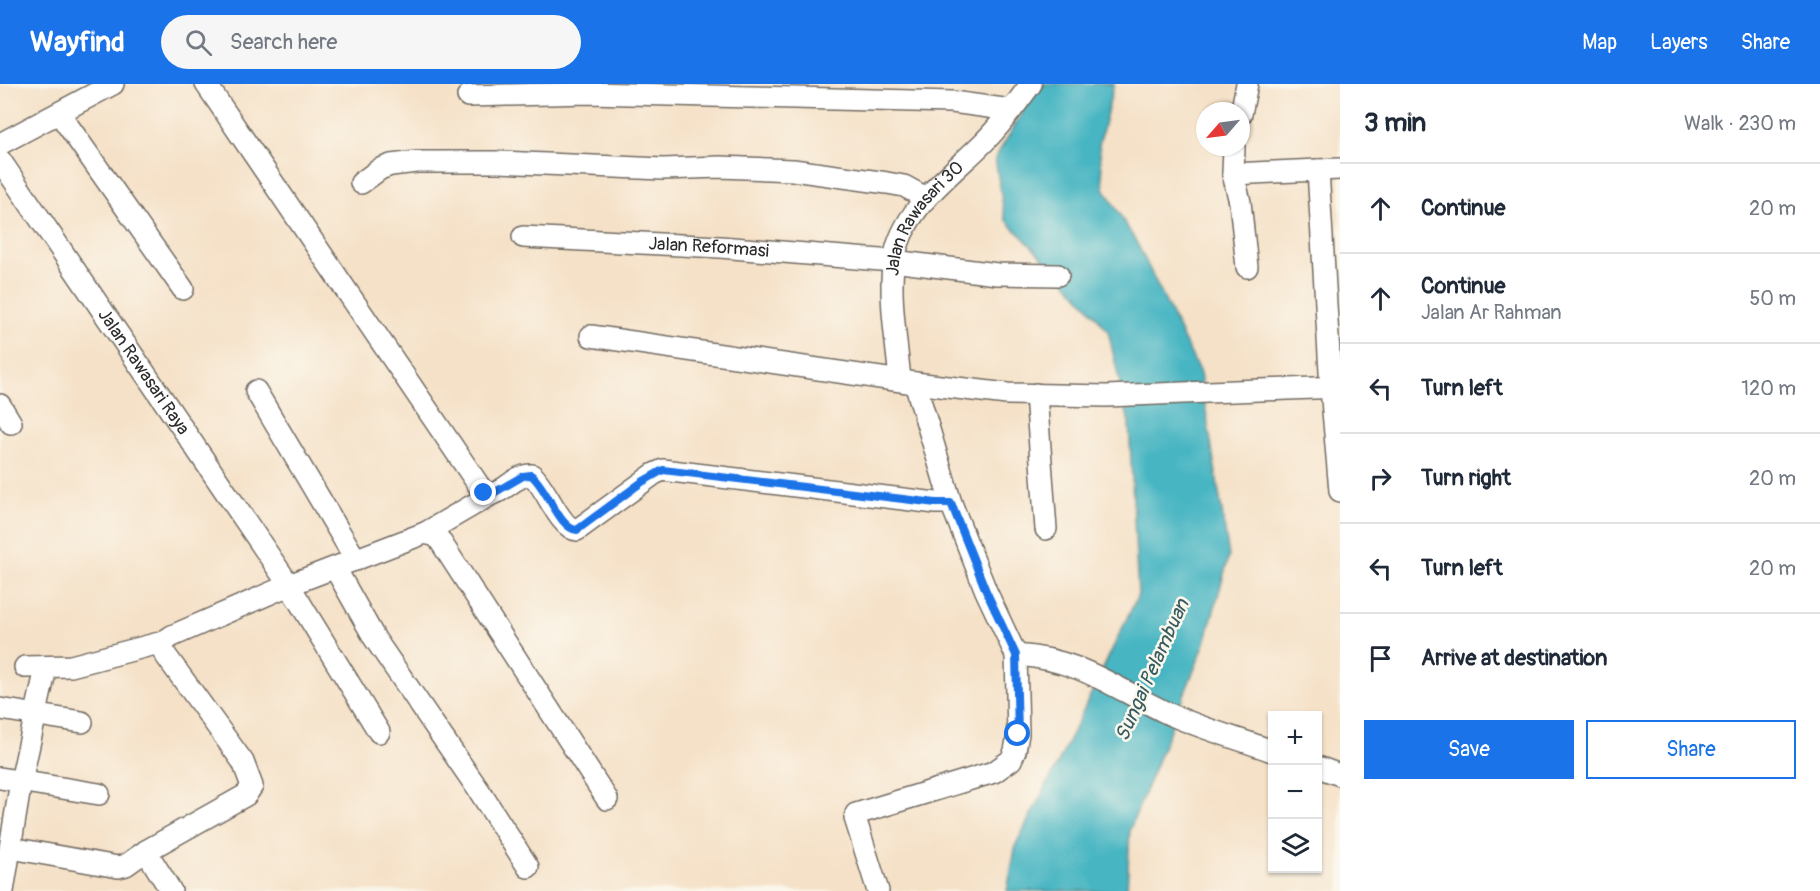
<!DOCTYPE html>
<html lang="en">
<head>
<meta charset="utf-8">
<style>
	:root { --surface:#fff; --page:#f6f6f7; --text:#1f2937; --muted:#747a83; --line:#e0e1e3; --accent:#1a73e8 }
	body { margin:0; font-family:Pangolin,sans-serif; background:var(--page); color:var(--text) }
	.controls { position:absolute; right:18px; bottom:18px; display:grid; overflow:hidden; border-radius:0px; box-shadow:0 2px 4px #0004 }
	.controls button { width:54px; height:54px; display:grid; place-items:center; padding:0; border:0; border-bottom:2px solid var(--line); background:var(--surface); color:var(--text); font:30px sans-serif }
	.compass { position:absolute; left:1196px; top:18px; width:54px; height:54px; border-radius:50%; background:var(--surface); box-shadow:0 2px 4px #0004; rotate:242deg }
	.stop { position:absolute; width:18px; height:18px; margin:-14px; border:4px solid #1a73e8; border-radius:50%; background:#fff }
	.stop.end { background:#1a73e8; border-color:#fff; box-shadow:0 2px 6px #0008 }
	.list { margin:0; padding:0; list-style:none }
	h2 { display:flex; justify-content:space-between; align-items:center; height:78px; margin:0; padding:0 24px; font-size:26px }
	h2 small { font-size:20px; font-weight:400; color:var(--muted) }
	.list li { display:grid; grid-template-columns:39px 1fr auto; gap:18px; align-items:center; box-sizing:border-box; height:90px; padding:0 24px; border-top:2px solid var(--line) }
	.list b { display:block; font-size:22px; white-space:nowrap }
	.list p { margin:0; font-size:20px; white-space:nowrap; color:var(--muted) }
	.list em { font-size:20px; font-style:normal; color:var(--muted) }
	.actions { display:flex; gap:12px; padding:18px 24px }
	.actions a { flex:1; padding:14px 0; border:2px solid var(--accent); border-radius:0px; text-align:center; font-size:21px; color:var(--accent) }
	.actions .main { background:var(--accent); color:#fff }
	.icon { flex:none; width:33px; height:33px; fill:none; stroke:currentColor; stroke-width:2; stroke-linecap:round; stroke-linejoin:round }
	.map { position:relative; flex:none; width:1340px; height:807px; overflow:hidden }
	header { display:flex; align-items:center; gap:36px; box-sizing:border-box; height:84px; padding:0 30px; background:var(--accent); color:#fff }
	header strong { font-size:28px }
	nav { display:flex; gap:33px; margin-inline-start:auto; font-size:21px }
	.search { width:420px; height:54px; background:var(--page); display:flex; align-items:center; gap:15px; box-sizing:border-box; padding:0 21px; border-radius:33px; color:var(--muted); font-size:22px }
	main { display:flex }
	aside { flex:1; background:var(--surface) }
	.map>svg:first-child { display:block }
	.water { fill:#47b5c2; stroke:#397076; stroke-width:1.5 }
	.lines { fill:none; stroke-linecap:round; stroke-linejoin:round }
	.street-casing { stroke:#726b62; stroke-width:24 }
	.street { stroke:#fff; stroke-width:21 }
	.route { stroke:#1a73e8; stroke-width:8 }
	.labels { text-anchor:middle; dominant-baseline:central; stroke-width:5; stroke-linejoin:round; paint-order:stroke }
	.street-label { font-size:18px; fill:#2b2b2b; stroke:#fbf7ec }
	.water-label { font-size:20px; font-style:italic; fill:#355b60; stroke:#fbf7ec }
</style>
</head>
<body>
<header>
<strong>Wayfind</strong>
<div class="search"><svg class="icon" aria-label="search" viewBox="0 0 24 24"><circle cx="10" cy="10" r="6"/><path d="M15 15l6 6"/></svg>Search here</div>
<nav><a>Map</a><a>Layers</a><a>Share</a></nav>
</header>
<main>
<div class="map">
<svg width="1340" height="807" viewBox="0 0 1340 807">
	<rect width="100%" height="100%" fill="#fbf7ec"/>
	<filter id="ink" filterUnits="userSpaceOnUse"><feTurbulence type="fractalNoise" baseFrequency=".0167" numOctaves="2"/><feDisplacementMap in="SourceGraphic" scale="12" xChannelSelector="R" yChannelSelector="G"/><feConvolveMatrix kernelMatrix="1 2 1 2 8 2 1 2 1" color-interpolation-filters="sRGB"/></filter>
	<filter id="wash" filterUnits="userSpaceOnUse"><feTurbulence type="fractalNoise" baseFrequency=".008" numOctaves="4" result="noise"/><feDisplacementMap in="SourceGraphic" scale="24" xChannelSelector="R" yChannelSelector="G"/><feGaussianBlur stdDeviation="1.35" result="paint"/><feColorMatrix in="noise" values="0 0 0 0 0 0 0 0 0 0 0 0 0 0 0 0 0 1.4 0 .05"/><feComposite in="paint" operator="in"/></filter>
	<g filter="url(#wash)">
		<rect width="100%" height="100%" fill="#f5e1c7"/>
		<path class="water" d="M1040,0h74l-15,61 5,43 34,57 62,128 29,183 -24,87 -75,186 -3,62h-120l9,-47 44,-85 78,-164 -9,-172 -21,-92 -26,-32 -77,-80 -10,-61z"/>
	</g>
	<g filter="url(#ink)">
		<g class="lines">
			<g class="street-casing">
				<g id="street">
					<path d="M206,0l278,409c17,6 30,-20 48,-18 14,12 28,54 45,55l77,-56 9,-4 273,33h15"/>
					<path d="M468,12l121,-3 363,9 59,8"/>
					<path d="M59,29l124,176"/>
					<path d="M1241,30l6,-30"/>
					<path d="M0,60l113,-60"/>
					<path d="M1234,63l-1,27 7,28 7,65"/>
					<path id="s1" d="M0,76l289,425 90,147"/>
					<path d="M1318,86l13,218 9,103"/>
					<path d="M1233,90l107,-5"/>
					<path d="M361,99l19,-14 11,-4 26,-3h81l165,7 57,-2 73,3 94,13 17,3 22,12"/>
					<path id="s2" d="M523,153l197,10 173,14 104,13 61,1"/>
					<path d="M591,252l324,47 92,11 99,2 234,-9"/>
					<path id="s3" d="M900,296c-3,-35 -12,-87 -6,-120 8,-51 56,-84 90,-118 18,-18 32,-38 47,-58"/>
					<path d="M256,307l100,169"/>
					<path d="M1036,310l10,135"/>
					<path d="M0,321l11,18"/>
					<path d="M425,449l67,-39"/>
					<path d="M335,484l40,71 105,153 48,75"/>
					<path d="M1016,571c63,4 95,31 149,57 34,16 72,26 107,39"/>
					<path d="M25,583l46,-1 92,-24"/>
					<path d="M0,625l82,13"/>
					<path d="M1318,683l22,8"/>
					<path d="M0,694l99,16"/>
					<path d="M11,764l107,19 8,-2 20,-14"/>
					<path d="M3,807l18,-110 25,-113"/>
					<path d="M171,807l-25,-40 100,-56 6,-9 -9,-24 -79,-109 -1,-11 9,-6 117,-51 136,-52 12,3 170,263"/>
					<path d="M878,807l-23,-73 1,-4 138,-42 17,-12 4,-9 3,-17 -2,-79 -30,-64 -35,-88 -36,-120"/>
				</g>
			</g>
			<use href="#street" class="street"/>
		</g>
	</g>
	<g class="lines" filter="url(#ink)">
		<path class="route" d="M484,409l8,1 31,-18 8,-1c16,12 28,54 46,55l65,-48 21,-12 273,33h15l35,88 30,64 2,79"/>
	</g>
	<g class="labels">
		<g class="street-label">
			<text stroke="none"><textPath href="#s3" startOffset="172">Jalan Rawasari 30</textPath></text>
			<text stroke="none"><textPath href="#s2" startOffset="186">Jalan Reformasi</textPath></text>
			<text stroke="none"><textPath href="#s1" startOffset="256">Jalan Rawasari Raya</textPath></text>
		</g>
		<g class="water-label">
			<text transform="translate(1152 586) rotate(-66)">Sungai Pelambuan</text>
		</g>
	</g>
</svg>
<div class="controls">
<button>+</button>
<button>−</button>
<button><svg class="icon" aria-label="layers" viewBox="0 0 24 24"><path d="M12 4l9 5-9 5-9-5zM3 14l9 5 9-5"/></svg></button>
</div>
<svg class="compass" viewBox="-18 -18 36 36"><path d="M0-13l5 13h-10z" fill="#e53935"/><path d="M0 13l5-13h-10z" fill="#747a83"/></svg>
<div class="stop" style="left:1018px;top:650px"></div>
<div class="stop end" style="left:484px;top:409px"></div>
</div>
<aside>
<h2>3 min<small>Walk · 230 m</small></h2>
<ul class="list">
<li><svg class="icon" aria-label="ahead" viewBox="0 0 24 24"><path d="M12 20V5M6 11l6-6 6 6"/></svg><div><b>Continue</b></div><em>20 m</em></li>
<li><svg class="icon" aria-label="ahead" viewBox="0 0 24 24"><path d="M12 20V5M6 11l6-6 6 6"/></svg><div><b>Continue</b><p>Jalan Ar Rahman</p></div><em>50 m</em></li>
<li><svg class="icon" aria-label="left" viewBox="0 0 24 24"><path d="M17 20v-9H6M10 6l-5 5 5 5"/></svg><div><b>Turn left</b></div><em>120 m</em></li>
<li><svg class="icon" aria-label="right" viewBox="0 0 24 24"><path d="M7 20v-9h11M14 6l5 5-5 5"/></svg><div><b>Turn right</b></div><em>20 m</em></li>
<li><svg class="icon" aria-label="left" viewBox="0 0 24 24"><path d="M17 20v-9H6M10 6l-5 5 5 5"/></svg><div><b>Turn left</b></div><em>20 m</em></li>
<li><svg class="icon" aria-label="arrive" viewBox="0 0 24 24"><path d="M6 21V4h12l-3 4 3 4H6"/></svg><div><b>Arrive at destination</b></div></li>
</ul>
<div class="actions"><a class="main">Save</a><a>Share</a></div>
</aside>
</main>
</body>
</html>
